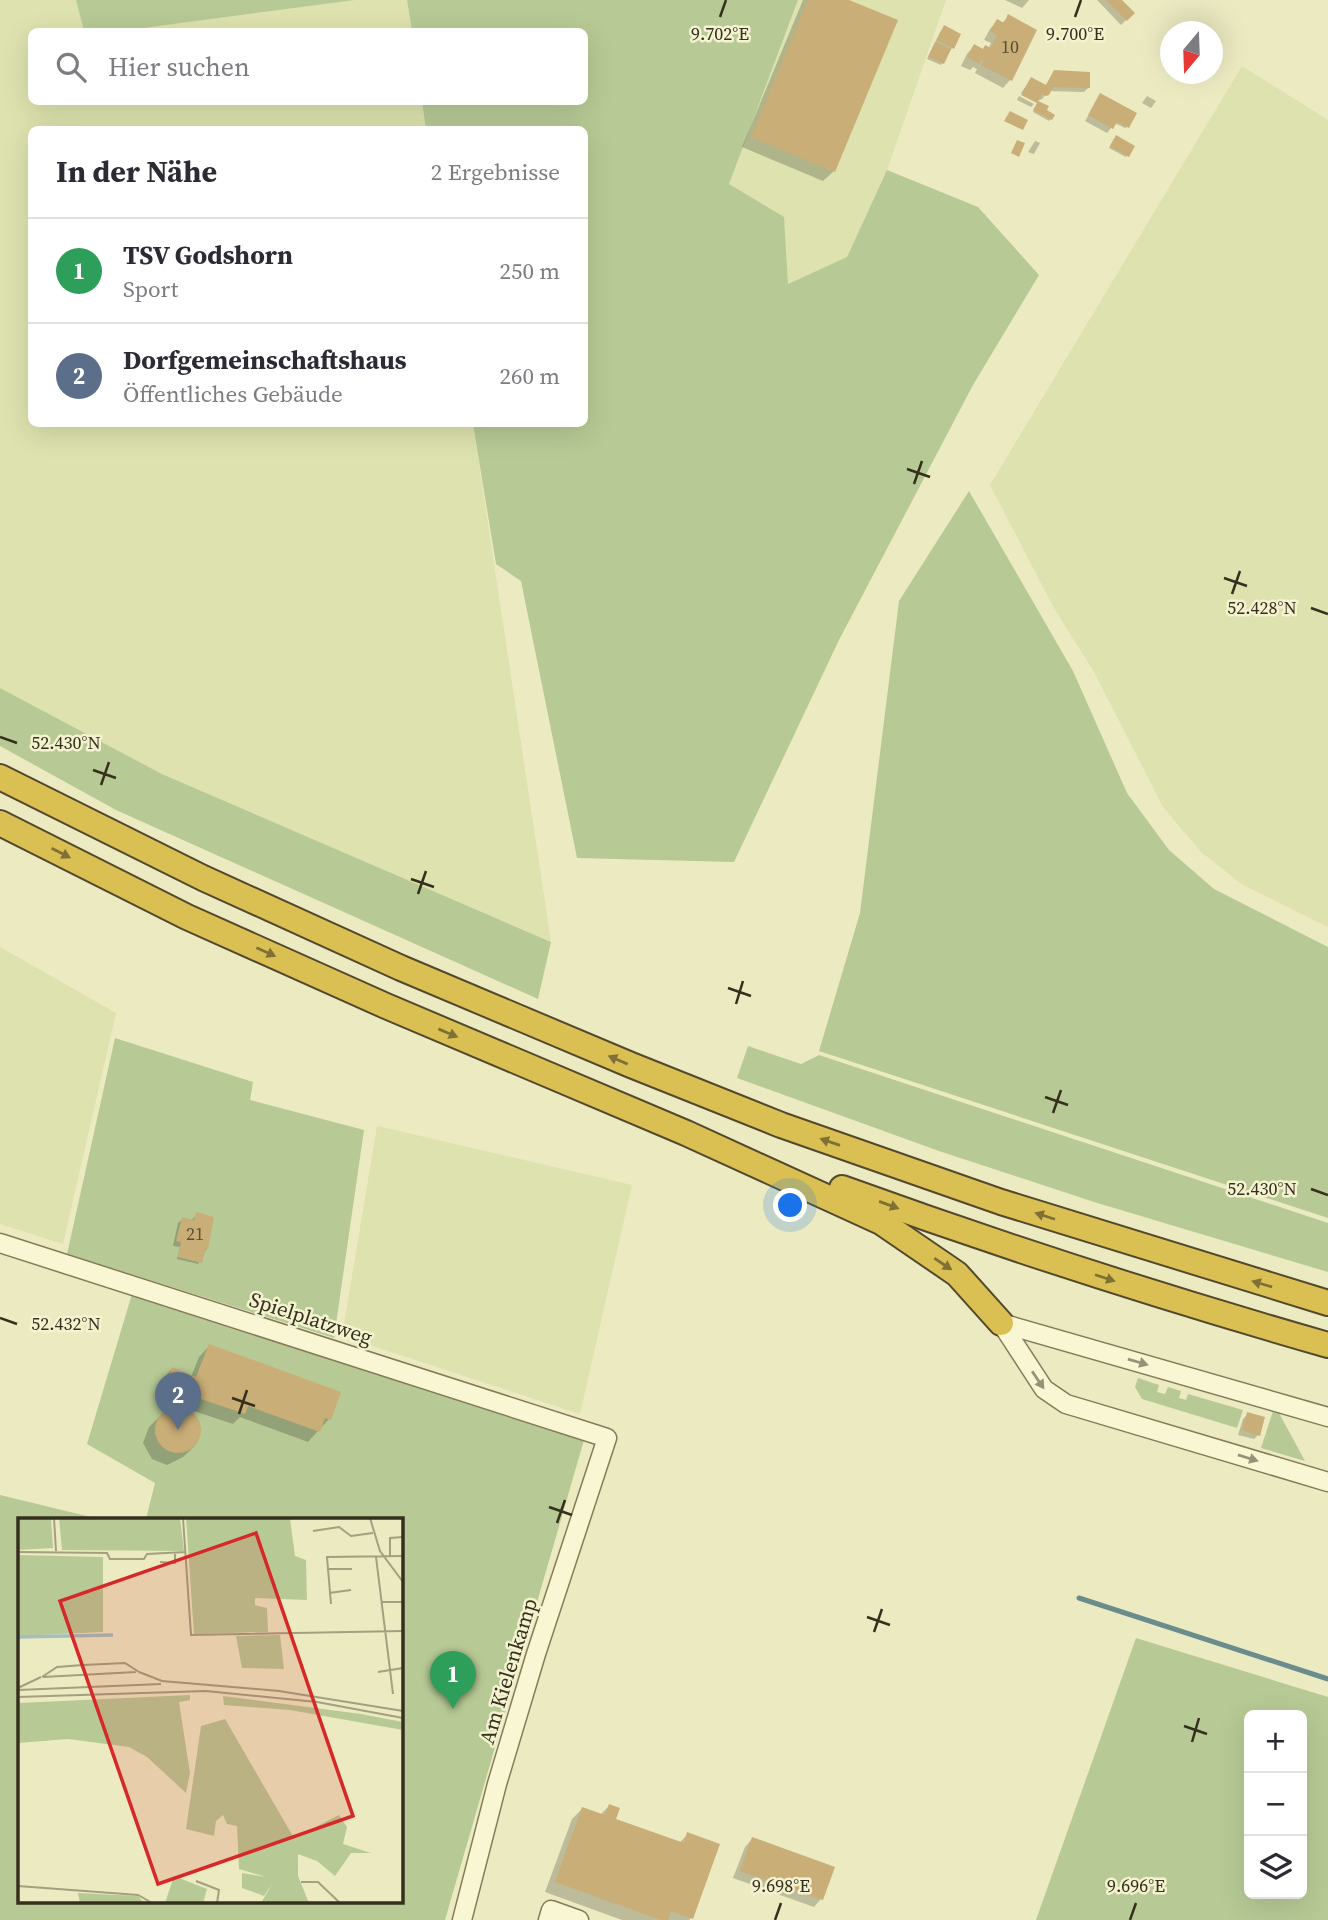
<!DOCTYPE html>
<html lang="de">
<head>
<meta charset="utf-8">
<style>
	:root { --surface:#fff; --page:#f2f2f3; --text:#2b2b33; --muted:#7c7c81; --line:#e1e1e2; --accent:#1a73e8 }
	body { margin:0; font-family:"Source Serif 4",serif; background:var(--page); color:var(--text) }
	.controls { position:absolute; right:21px; bottom:21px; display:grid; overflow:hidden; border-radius:10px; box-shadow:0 7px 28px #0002 }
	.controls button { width:63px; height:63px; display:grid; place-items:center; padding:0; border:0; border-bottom:2px solid var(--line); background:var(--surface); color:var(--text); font:35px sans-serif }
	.compass { position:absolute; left:1160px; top:21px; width:63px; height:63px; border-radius:50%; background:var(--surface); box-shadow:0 7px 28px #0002; rotate:199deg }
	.you { position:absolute; left:791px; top:1206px; width:24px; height:24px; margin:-18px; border:5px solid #fff; border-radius:50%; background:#1a73e8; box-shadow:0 0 0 10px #1a73e833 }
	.badge { display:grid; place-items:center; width:46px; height:46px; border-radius:50%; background:var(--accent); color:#fff; font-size:23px; font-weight:700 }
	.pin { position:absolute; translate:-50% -58px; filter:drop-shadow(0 2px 4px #0008) }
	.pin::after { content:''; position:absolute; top:37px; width:24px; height:21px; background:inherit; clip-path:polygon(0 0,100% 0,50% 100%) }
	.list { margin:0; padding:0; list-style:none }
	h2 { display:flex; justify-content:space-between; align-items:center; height:91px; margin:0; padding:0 28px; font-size:30px }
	h2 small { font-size:23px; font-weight:400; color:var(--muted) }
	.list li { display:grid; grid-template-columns:46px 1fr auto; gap:21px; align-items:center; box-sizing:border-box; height:105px; padding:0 28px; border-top:2px solid var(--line) }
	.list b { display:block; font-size:26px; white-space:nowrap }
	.list p { margin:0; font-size:23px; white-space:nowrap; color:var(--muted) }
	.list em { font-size:23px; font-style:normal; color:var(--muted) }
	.icon { flex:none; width:38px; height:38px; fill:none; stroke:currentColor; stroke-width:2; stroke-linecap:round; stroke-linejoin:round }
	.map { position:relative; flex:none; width:1328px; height:1920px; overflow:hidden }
	.search { position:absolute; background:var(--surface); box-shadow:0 7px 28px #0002; left:28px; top:28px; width:560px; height:77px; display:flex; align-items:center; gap:18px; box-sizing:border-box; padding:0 24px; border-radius:10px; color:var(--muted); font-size:26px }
	.panel { position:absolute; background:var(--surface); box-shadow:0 7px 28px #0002; left:28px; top:126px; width:560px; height:301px; border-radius:10px }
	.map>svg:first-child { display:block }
	.farmland { fill:#dde2ae }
	.green { fill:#b7ca95; fill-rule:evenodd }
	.shadow { fill:#0003 }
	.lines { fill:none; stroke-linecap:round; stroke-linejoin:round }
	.stream { stroke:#6b8c8c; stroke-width:5 }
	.building { fill:#caae77 }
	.minor-casing { stroke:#857b59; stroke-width:21 }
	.highway-casing { stroke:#53482d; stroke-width:28 }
	.minor { stroke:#f8f6d3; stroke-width:18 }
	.highway { stroke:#dac052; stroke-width:24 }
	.oneway { fill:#7f7035 }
	.oneway2 { fill:#969278 }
	.ticks { fill:none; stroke:#352f1d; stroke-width:2.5 }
	.labels { text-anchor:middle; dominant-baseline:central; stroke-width:5; stroke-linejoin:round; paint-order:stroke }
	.number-label { font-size:18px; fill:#5a4f34 }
	.street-label { font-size:21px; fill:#352f1d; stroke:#f4f3d0 }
	.inset-river { fill:none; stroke:#a3bfbd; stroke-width:3.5 }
	.inset-road { fill:none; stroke:#a39f7f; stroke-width:2 }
	.view { fill:#d62828; fill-opacity:0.15; stroke:#d62828; stroke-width:3.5 }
	.inset-edge { fill:none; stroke:#352f1d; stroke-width:3.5 }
	.ticks-label { font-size:18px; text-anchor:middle; fill:#352f1d; stroke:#f4f3d0; stroke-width:5; stroke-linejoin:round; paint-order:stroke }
</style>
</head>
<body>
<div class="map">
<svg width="1328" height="1920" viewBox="0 0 1328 1920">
	<rect width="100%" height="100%" fill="#eceac1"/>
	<g class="farmland">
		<path d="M0,0h76l8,31 -52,1v70h390l4,27 -394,1v294h441l78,518 -389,-168 -162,-86z"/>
		<path d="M355,0h52l5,31h-299z"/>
		<path d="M798,0h148l-59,170 -40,87 -59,27 -60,-100z"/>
		<path d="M1242,66l86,54v807l-85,-42 -42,-33 -38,-45 -69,-135 -40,-64 -64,-123z"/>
		<path d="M0,947l116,66 -53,231 -63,-20z"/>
		<path d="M377,1126l255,59 -52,229 -238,-78z"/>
	</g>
	<g class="green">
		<path d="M76,0h279l-242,32 -29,-1z"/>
		<path d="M407,0h391l-69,184 55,33 4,67 59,-27 40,-87 91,37 61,68 -66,110 -134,255 -105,222 -157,-4 -56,-277 -25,-17 -23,-140h111v-294l-158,-1 -4,-27h162v-70l-172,-1z"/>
		<path d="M969,491l104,180 54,122 42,57 45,39 114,58v271l-509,-167 41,-138 39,-312z"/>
		<path d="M0,688l162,86 389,168 -13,57 -422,-189 -116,-64z"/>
		<path d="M115,1038l138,44 -3,18 114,30 -30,208 -267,-84z"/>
		<path d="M748,1046l53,18 18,-9 509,168v49l-234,-70 -155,-51 -202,-73z"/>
		<path d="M132,1294l452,146 -139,480h-445v-425l99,24h-80v382h382v-382h-255l9,-36 -68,-39z"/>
		<path d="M1138,1378l21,7 -2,7 8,2 3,-7 13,4 -2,7 7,2 2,-6 55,16 -6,18 -95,-29 -7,-12z"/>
		<path d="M1273,1411l6,2 26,48 -44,-13z"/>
		<path d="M1136,1638l192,59v223h-292zM1249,1715h53v179h-53z"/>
	</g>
	<g class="shadow">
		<path d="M803,0h41l-10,171 -11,10 -81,-34z"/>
		<path d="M1005,0h24l-7,8z"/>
		<path d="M1097,0h22l14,13 -12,12z"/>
		<path d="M1008,17l2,63 -7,8 -28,-15 2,-4 -4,-2 -3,3 -9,-4 6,-12 7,-8 8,4 3,-3 3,2 3,-6 -7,-3 6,-11 7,-8 5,2z"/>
		<path d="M945,27l7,21 -11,17 -14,-6 13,-27z"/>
		<path d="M1055,72l33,16 -4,4 -35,-1 -7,8 -5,2 -16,-8 10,-14 14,7z"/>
		<path d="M1019,96l15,8 -3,3 -14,-7z"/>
		<path d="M1100,96l27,31 -2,1 -10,-5 -8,10 -22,-12z"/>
		<path d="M1147,96l9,5 -5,7 -9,-5z"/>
		<path d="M1038,102l13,17 -2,2 -16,-9z"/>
		<path d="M1114,139l14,16 -2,2 -17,-9z"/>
		<path d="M1035,141l5,2 -6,11 -6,-2z"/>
		<path d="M197,1214l10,34 -9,16 -21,-5 3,-12 -7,-1 5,-23 5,-4 8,2z"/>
		<path d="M209,1346l120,73 -21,23 -68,-25 -7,7 -42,-14 10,19 -6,17 -12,11 -16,8 -15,-6 -9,-16 6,-16 11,-11 13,-7 -16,-5 10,-30 5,-5 19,8 8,-20z"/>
		<path d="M1248,1414l10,21 -4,4 -16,-4 5,-16z"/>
		<path d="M609,1806l5,14 65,23 9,-9 3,84 -2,2h-67l-77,-28 27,-73 10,-10 18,6z"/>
		<path d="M752,1839l81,29 -12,31 -7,8 -81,-29 12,-31z"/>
	</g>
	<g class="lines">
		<path class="stream" d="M1079,1598l249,81"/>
	</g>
	<g class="building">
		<path d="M808,0h41l49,20 -63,152 -84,-35z"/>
		<path d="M1106,0h16l13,13 -8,8z"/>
		<path d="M1008,14l29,16 -25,51 -31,-16 3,-4 -3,-1 -2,4 -12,-7 7,-13 9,5 2,-4 6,3 6,-13 -7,-4 7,-12 7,4z"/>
		<path d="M944,25l17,9 -7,15 -17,-9z"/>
		<path d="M935,42l16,7 -7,15 -16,-7z"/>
		<path d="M1054,70l36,2v16l-37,-1 -4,8 -3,1 -4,-2 -4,7 11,5 -2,4 8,5 -3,5 -19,-10 4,-7 -16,-8 10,-18 15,8z"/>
		<path d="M1100,93l37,20 -8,15 -12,-6 -4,7 -25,-14z"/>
		<path d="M1010,111l18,9 -5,10 -19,-9z"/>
		<path d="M1116,135l19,11 -6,11 -19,-11z"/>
		<path d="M1017,140l8,3 -6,14 -8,-4z"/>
		<path d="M196,1212l18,5 -6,32 -2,-1 -4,15 -24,-6 3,-15 -5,-1 6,-24 12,3z"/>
		<path d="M209,1344l132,48 -10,28 -6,-2 -5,14 -72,-26 -3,8 -47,-16 -5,12 -32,-11 11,-32 24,10z"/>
		<circle cx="178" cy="1430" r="23"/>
		<path d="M1247,1412l18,5 -5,19 -18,-6z"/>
		<path d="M609,1804l11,4 -4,11 68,24 3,-11 33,12 -27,75 -22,-8 -3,9h-7l-106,-38 27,-75 23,8z"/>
		<path d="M752,1837l83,30 -12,33 -83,-29z"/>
	</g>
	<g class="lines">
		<g class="minor-casing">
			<g id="minor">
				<path d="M0,1243l607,195 -71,216 -39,130 -35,136"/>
				<path d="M1001,1323l43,66 22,15 262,78"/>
				<path d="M1001,1323l327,94"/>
				<path d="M548,1920l3,-10 28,10"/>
			</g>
		</g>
		<g class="highway-casing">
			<g id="highway">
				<path d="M0,777l203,101 198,90 230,97 150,60 220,77 327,101"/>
				<path d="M0,823l187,94 199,89 300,127 195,89 76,52 44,49"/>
				<path d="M842,1188c160,58 322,110 486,157"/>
			</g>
		</g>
		<use href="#minor" class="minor"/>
		<use href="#highway" class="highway"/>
	</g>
	<defs><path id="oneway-solid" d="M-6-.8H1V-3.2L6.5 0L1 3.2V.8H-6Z" transform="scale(1.75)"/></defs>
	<g class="oneway">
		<use href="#oneway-solid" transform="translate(61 853) rotate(27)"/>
		<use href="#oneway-solid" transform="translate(266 952) rotate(24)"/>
		<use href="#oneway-solid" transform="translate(448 1033) rotate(23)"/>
		<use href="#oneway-solid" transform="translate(618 1060) rotate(-157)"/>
		<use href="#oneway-solid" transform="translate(830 1142) rotate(-161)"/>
		<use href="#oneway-solid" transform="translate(889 1205) rotate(20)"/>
		<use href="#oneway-solid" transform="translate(1045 1216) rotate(-162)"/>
		<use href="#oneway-solid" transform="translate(943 1264) rotate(34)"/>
		<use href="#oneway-solid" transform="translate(1105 1278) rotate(18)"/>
		<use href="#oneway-solid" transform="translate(1262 1284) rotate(-164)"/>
	</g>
	<g class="oneway2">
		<use href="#oneway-solid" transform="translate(1138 1362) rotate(16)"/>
		<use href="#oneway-solid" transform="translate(1038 1380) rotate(56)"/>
		<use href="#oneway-solid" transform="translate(1248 1458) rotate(17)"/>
	</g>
	<path class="ticks" d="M720,17l6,-17M1075,17l6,-17M907,469l23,8M914,484l8,-23M1224,578l23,8M1232,594l8,-23M1311,608l17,6M0,737l17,6M93,770l23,8M101,785l8,-23M411,879l23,8M418,894l8,-23M728,988l23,8M736,1004l7,-23M1045,1097l23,8M1053,1113l8,-23M1311,1189l17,6M0,1318l17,6M232,1398l23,8M239,1414l8,-24M549,1507l23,8M557,1523l8,-23M867,1617l23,8M874,1632l8,-23M1184,1726l23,8M1192,1742l7,-24M775,1920l6,-17M1130,1920l6,-17"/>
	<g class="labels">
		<g class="number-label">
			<text x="1010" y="46">10</text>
			<text x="195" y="1233">21</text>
		</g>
		<g class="street-label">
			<text transform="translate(311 1318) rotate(18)">Spielplatzweg</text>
			<text transform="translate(508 1671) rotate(-73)">Am Kielenkamp</text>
		</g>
	</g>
	<g transform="translate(18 1518)">
		<rect width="385" height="385" fill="#eceac1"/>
		<path d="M0,0h33l2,30 -35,2zM41,0h121l4,33 -122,-1zM168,0h104l5,38 11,4 1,40 -52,-2v7l12,3 1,24 -74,2zM0,37l85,2v75l-85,4zM262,117l4,34 -42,-1 -6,-32zM172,177v5l-11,2 11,71 -4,20 -39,-36 -18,-10 -61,-8 -50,4v-40zM205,178l138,18 42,8v8l-113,-20 -66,-5zM207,201l69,119 45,-23 8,12 -4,17 28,9h-20l-16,23 -18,-15 -19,-7v22l11,27h-48l12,-20 -9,13 -22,-8v-15l24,4 -27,-8 -2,-43 -10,-2 -4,-9 -7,6 -2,15 -28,-7 15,-103zM156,358l33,13 -4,14h-38zM60,375l60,3 6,7h-64z" fill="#b7ca95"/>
		<path class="inset-river" d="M0,119l95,-2"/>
		<path class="inset-road" d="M36,0l2,33M165,0l8,117 212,-4M352,0l10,33 23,31M295,13l26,-4 12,9 22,-3M0,34l89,1 3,6h34l3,-5 39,-2M372,38v-18l13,-1M358,39l17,137M142,44l15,1v-9M309,51h25M311,75l22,-3M363,84h22M313,86l-4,-47 76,-1M121,154l23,9 117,10 124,20M360,154l25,-4M24,159l15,-10 26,-2 42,-2 14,9M25,159l93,-5M0,170l23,-11M0,172l143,-6M0,179l188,-6 111,11 86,16M178,363l23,9 -2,13M283,364h17l22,21M0,368l120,9 14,8"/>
		<path class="view" d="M238,15l97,283 -195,68 -98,-283z"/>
		<rect width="385" height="385" class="inset-edge"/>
	</g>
	<g class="ticks-label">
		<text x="720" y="40">9.702°E</text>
		<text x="1075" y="40">9.700°E</text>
		<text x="1262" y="614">52.428°N</text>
		<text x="66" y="749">52.430°N</text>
		<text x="1262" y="1195">52.430°N</text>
		<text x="66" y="1330">52.432°N</text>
		<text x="781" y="1892">9.698°E</text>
		<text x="1136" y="1892">9.696°E</text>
	</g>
</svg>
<div class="controls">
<button>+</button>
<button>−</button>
<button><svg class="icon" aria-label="layers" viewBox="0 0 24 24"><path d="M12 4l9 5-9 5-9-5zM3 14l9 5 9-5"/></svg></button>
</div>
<svg class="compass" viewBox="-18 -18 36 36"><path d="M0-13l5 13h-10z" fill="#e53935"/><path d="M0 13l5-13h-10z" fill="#7c7c81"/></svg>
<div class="you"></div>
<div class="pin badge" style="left:453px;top:1709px;background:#2e9e5b">1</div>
<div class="pin badge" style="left:178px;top:1430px;background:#5c6f8a">2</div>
<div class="search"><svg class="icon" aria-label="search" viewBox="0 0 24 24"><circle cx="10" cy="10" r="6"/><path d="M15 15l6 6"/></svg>Hier suchen</div>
<section class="panel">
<h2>In der Nähe<small>2 Ergebnisse</small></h2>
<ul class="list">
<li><span class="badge" style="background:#2e9e5b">1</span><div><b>TSV Godshorn</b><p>Sport</p></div><em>250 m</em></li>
<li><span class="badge" style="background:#5c6f8a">2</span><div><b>Dorfgemeinschaftshaus</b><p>Öffentliches Gebäude</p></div><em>260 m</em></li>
</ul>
</section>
</div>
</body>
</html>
